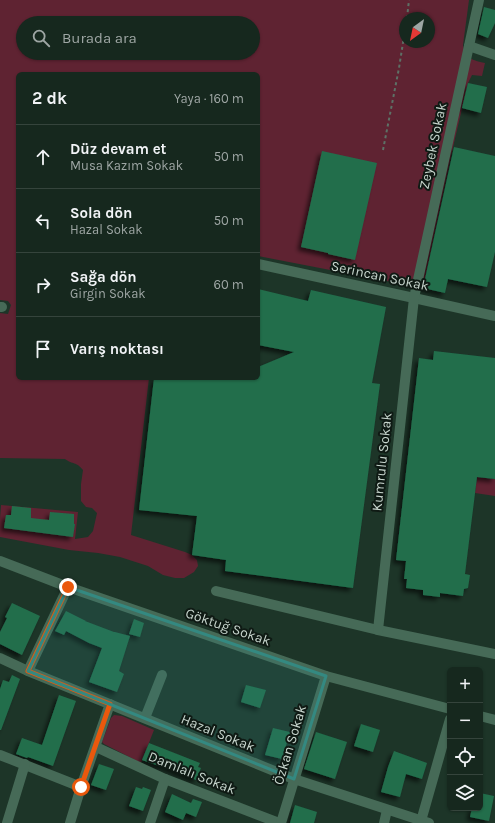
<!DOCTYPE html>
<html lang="tr">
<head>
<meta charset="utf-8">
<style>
	:root { --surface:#16281e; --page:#1f3027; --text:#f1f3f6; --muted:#9ea6a4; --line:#35443c }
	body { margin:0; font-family:Karla,sans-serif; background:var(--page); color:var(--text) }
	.controls { position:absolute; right:12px; bottom:12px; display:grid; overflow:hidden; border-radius:6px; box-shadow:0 1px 3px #0004 }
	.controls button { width:36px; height:36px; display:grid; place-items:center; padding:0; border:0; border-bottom:1px solid var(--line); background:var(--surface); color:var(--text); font:20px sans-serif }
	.compass { position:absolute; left:399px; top:12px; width:36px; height:36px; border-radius:50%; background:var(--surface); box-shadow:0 1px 3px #0004; rotate:213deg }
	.stop { position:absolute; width:12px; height:12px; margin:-9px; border:3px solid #ea580c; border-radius:50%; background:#fff }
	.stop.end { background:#ea580c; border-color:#fff; box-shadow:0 1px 4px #0008 }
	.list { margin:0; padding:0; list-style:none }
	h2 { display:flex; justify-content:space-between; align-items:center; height:52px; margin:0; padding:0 16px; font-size:17px }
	h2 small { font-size:13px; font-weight:400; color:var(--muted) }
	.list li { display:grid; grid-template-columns:26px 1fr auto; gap:12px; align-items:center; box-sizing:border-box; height:64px; padding:0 16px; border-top:1px solid var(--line) }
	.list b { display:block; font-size:15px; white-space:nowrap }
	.list p { margin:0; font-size:13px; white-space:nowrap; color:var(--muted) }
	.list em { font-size:13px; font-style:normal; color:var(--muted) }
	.icon { flex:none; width:22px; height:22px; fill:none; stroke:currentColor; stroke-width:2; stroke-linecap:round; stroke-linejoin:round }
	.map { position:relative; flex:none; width:495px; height:823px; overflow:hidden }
	.search { position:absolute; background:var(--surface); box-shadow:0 1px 3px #0004; left:16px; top:16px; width:244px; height:44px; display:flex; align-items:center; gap:10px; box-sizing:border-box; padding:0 14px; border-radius:22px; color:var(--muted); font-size:15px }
	.panel { position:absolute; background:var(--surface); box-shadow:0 1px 3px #0004; left:16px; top:72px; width:244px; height:308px; border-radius:6px }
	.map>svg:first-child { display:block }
	.green { fill:#5f2332; fill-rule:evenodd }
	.building { fill:#216e4c; filter:url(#shadow) }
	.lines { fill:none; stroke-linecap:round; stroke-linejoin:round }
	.path { stroke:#5d7166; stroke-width:2; stroke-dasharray:3 3; stroke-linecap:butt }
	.minor { stroke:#466a57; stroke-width:10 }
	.route { stroke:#ea580c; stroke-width:5 }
	.marked { fill:#348981; fill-opacity:0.2; stroke:#348981; stroke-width:3; stroke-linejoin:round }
	.labels { text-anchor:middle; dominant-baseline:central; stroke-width:4; stroke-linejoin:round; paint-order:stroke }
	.street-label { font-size:14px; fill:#c7d5cd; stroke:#0f1a14 }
</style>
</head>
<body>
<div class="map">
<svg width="495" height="823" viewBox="0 0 495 823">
	<defs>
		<filter id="shadow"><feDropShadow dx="-3.5" dy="3.5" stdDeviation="2" flood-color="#0009"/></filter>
	</defs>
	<rect width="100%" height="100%" fill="#1d3528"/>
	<g class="green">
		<path d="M0,0h469l-6,45c3,14 9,15 22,18l-3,13 -10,-1 -4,8 -15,64 -30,141 -165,-32v-182h-240v304h131l-18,157 54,17 7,3 5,5 1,6 -4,6 -10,6h-9l-12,-3 -15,-9 -28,-9 -22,-4 -29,-3 -69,-13v-18l1,-14 77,7 -3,27 13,-2 5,-6 4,-18 -5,-5 -6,-1 -5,-6v-17l2,-14c-7,-9 -10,-5 -18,-11l-65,-1v-145l8,1 3,-9 -3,-4 -8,-1zM405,18h24v24h-24zM23,23h230v30h-230z"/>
		<path d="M477,477l18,2v17l-20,-3z"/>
		<path d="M114,715l8,1 32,14 -13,33 -37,-19 -2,-2 9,-24z"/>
	</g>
	<g class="building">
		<path d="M484,7l11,3v13l-7,15 -10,-4z"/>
		<path d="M468,83l19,4 -6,26 -19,-5z"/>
		<path d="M454,147l41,9v96l-8,35 -39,-8 -3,14 -22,-5z"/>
		<path d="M322,151l55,12 -22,97 -27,-6v-1l-27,-6z"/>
		<path d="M258,289l50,12 3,-11 75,17 -14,76 8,1 -27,204 -128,-17 1,-11 -34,-5 5,-39 -58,-6 15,-132h104v-11l36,-15 -36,-7z"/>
		<path d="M434,351l61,7v121l-18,-2 -12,97 5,1 -2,13 -4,1 -1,7 -23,-3v4l-17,-2v-5l-17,-2 1,-9h-3l2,-18 -10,-1 23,-202 14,2z"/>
		<path d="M12,506l19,2v10l18,2 1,-8 24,2v10h1l-2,13 -69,-9 2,-13h5z"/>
		<path d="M12,603l28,13 -18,39 -22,-11v-12l7,-14 -2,-1z"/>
		<path d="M66,611l20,10h-1l29,11h1l15,4 -11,35 5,3 -7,18 -28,-10 13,-34 -13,-5 -23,-12 -2,4 -9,-4z"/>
		<path d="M134,619l10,4 -4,14 -11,-3z"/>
		<path d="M12,675l8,4 -19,51h-1v-41l3,-9 6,2z"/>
		<path d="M246,685l20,5 -6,18 -19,-6z"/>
		<path d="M59,695l17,6 -23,65 -25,-9 -1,1 -11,-4 6,-16 20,7z"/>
		<path d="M361,724l19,6 -7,22 -19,-6z"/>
		<path d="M273,728l17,4 -8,27 -17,-4z"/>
		<path d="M316,732l31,10 -12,37 -31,-10z"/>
		<path d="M149,743l51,20 -2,4 3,1 -5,12 -33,-14 -1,1 -20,-7z"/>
		<path d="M394,751l33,12 -5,16 -16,-5 -6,23 -19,-5 7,-25z"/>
		<path d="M99,764l15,5 -8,21 -15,-5z"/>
		<path d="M136,787l6,2 1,-2 8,3 -8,21 -14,-5z"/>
		<path d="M480,793l14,3 -5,25 -19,-4 2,-9h8z"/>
		<path d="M172,794l19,9 2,-4 9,3 -6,15 -10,-4 -3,7 -18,-8z"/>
		<path d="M295,805l22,7 -3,11h-24z"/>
	</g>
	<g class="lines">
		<g class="path">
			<path d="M407,18l2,-18"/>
			<path d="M383,150l16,-82 6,-38"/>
		</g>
		<g class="minor">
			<path d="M469,46l26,9"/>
			<path d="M258,264l156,34 81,18"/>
			<path d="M0,307h2"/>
			<path d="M0,561l68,26 258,89 124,33"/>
			<path d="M216,591l162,39 117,24"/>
			<path d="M378,630l36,-332 65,-298"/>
			<path d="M0,658l28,13 266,108 135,44"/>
			<path d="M28,671l40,-84"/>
			<path d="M480,716l15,4"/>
			<path d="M145,718l17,-43"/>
			<path d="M96,747l69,32 114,44"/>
			<path d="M0,755l81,32"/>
			<path d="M421,821l29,-102"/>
			<path d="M7,823l18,-59"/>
			<path d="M70,823l11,-36 29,-83"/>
			<path d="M150,823l15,-44"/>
			<path d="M281,823l45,-147"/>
			<path d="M384,823l3,-13"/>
		</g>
	</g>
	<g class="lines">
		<path class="route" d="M68,587l-40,84 82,33 -29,83"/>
	</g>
	<path class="marked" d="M68,587l258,89 -32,103 -266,-108z"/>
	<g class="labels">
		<g class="street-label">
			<text transform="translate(433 146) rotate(-78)">Zeybek Sokak</text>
			<text transform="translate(380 276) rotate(12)">Serincan Sokak</text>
			<text transform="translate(382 462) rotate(-84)">Kumrulu Sokak</text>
			<text transform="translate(228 627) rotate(19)">Göktuğ Sokak</text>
			<text transform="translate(218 733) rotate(22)">Hazal Sokak</text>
			<text transform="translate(290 745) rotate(-73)">Özkan Sokak</text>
			<text transform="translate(192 773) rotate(22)">Damlalı Sokak</text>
		</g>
	</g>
</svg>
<div class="controls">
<button>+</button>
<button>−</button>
<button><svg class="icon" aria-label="locate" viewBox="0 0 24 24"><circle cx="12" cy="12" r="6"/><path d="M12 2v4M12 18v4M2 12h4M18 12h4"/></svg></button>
<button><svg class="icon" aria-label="layers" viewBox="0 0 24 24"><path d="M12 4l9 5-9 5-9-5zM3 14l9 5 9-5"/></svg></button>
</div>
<svg class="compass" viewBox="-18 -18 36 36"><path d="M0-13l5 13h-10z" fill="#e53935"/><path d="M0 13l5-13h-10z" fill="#9ea6a4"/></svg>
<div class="stop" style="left:81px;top:787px"></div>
<div class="stop end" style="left:68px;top:587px"></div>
<div class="search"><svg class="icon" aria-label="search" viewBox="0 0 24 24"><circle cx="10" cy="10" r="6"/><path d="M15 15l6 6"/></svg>Burada ara</div>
<section class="panel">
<h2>2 dk<small>Yaya · 160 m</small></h2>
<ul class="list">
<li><svg class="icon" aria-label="ahead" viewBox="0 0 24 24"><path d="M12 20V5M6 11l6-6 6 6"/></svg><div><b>Düz devam et</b><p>Musa Kazım Sokak</p></div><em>50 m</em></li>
<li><svg class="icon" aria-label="left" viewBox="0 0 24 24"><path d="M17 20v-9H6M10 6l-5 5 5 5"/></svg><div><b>Sola dön</b><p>Hazal Sokak</p></div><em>50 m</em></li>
<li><svg class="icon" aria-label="right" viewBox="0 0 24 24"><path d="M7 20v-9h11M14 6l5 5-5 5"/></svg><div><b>Sağa dön</b><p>Girgin Sokak</p></div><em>60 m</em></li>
<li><svg class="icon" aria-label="arrive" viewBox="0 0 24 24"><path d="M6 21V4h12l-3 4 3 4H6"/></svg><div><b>Varış noktası</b></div></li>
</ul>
</section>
</div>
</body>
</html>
